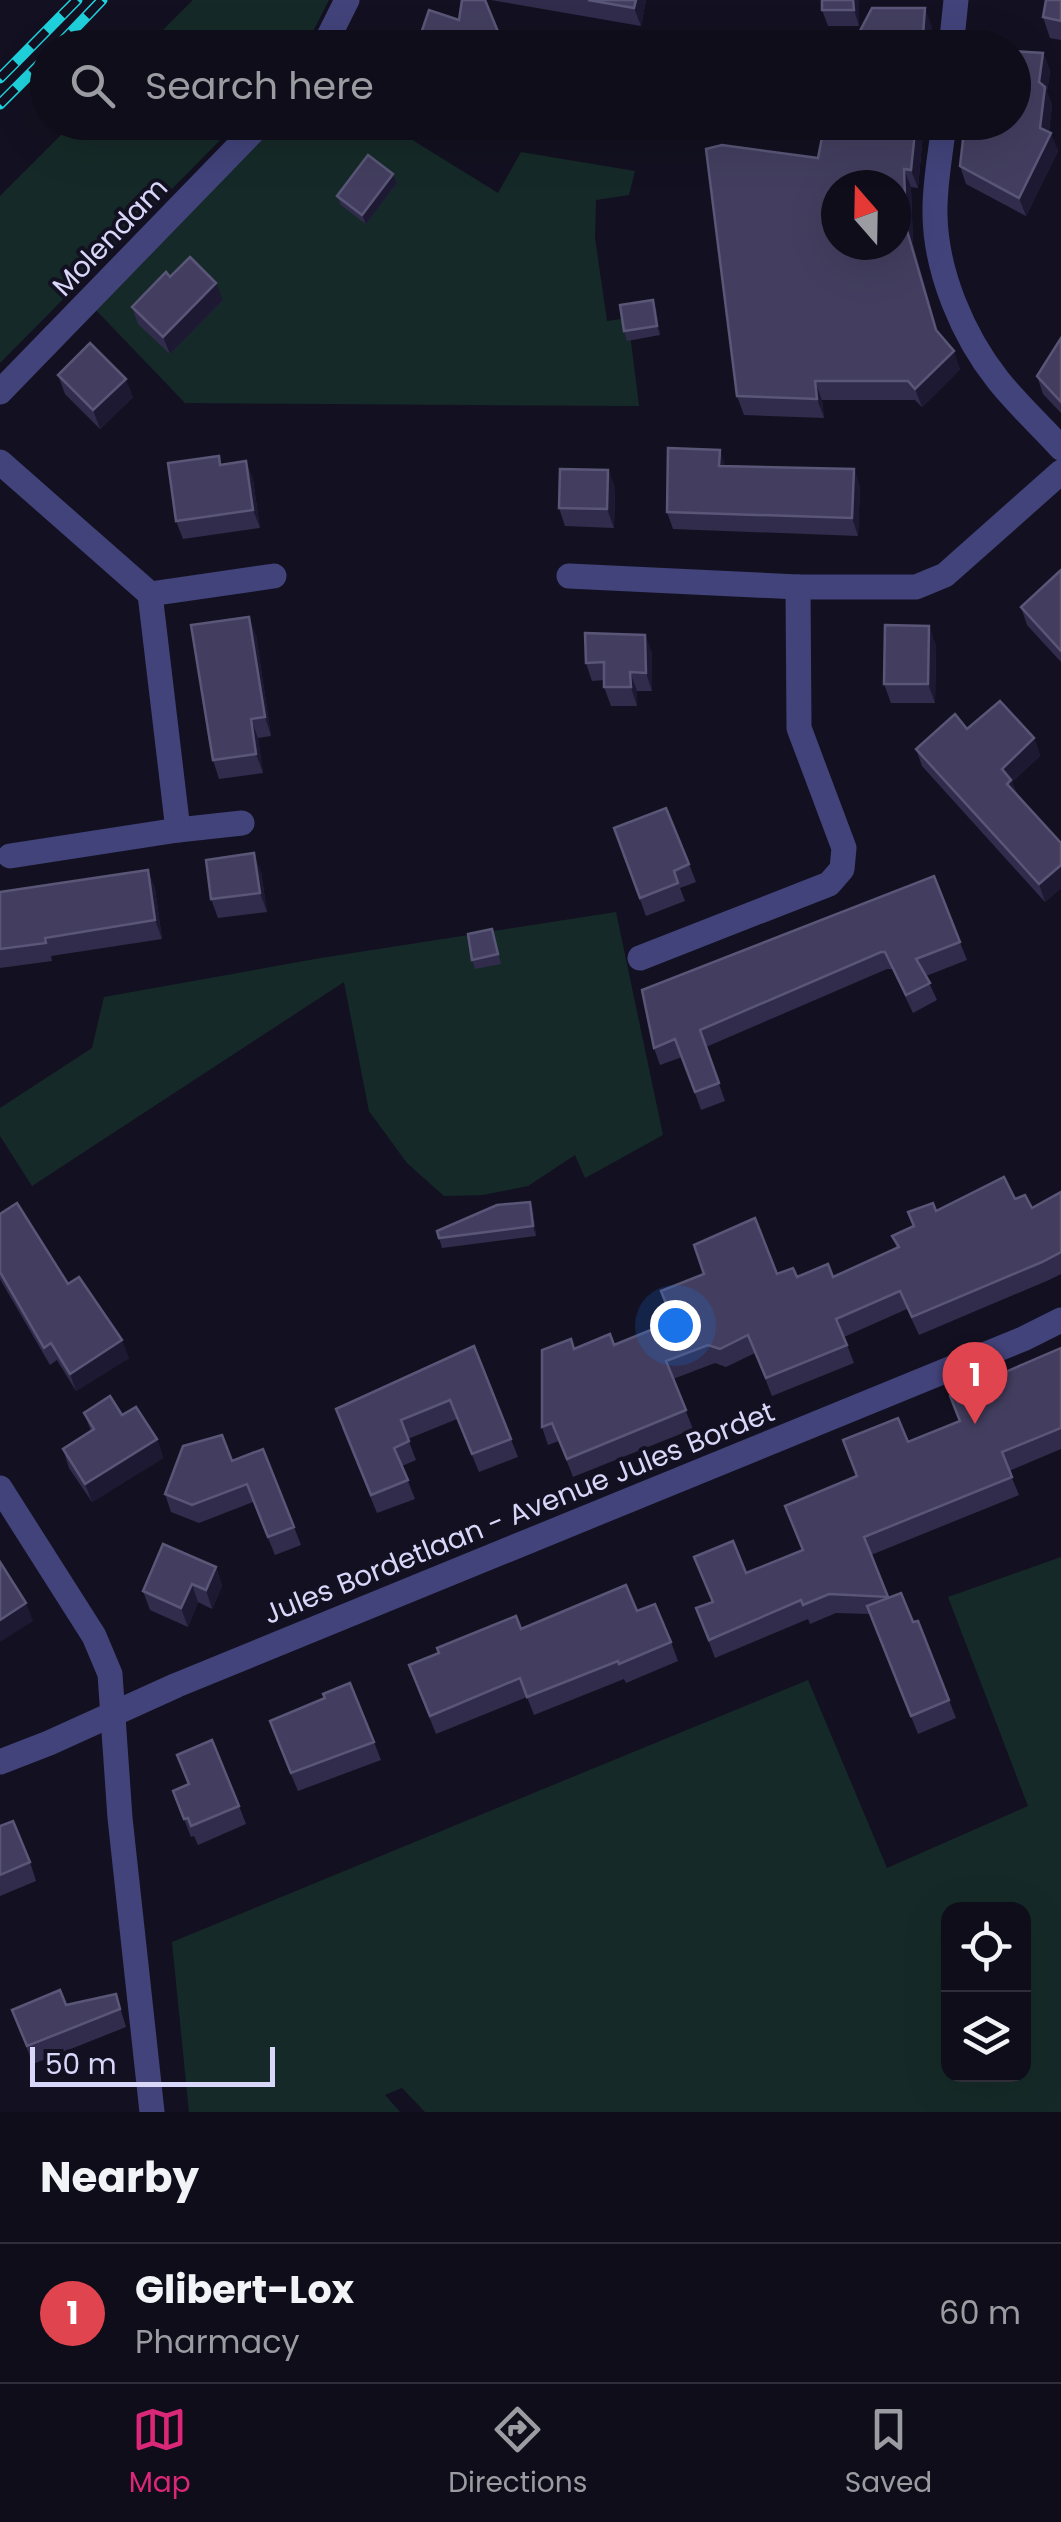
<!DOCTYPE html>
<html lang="en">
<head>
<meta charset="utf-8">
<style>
	:root { --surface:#0e0d19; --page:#1c1b26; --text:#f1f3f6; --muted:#9b9ca2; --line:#2e2d38; --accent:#db2777 }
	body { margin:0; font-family:Poppins,sans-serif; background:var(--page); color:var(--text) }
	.controls { position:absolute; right:30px; bottom:30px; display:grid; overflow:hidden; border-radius:20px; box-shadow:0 10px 40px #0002 }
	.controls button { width:90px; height:90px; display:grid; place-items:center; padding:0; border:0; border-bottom:2px solid var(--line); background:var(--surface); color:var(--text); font:50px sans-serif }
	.compass { position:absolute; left:821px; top:170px; width:90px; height:90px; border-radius:50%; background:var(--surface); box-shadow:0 10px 40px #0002; rotate:340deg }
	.scale { position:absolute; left:30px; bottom:25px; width:245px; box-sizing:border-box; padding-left:10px; border:5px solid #d9d7f9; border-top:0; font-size:28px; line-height:35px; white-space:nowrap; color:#d9d7f9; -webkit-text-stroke:8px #131121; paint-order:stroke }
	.you { position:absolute; left:675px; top:1325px; width:35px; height:35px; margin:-25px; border:8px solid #fff; border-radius:50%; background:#1a73e8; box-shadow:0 0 0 15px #1a73e833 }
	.badge { display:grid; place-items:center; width:65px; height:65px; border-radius:50%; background:var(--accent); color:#fff; font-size:32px; font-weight:700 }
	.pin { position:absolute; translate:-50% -82px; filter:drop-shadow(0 2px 5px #0008) }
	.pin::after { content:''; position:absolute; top:52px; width:35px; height:30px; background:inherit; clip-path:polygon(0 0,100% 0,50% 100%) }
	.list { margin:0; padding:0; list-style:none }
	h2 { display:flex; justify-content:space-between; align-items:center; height:130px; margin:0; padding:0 40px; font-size:42px }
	h2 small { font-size:32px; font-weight:400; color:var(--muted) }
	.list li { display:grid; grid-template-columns:65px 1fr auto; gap:30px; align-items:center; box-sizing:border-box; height:140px; padding:0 40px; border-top:2px solid var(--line) }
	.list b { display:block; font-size:38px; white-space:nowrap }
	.list p { margin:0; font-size:32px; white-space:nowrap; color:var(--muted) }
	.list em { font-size:32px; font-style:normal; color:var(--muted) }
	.icon { flex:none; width:55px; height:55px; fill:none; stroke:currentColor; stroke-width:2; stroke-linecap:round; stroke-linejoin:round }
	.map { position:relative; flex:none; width:1061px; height:2112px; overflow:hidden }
	.search { position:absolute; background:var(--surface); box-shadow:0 10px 40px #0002; left:30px; right:30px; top:30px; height:110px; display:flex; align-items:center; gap:25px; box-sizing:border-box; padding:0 35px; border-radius:55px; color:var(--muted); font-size:38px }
	.sheet { height:270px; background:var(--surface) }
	nav { display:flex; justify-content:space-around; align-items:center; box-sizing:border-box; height:140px; border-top:2px solid var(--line); background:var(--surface); font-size:28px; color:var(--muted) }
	nav a { display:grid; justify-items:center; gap:5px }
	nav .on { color:var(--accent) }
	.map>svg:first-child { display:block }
	.green { fill:#152a28; fill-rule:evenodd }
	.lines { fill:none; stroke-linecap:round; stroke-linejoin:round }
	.minor { stroke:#42437a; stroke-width:25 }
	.rail-casing { stroke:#1fd2dd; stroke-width:11 }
	.rail { stroke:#131121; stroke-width:8; stroke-dasharray:22; stroke-linecap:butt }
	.wall { fill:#312c4c }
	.shaded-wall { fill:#1d1933 }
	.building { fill:#433e5f; stroke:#5a5677; stroke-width:2.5; fill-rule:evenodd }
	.labels { text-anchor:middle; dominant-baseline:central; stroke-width:8; stroke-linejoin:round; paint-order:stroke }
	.street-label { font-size:28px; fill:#d9d7f9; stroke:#131121 }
</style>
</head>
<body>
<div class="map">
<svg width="1061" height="2112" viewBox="0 0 1061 2112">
	<rect width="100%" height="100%" fill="#131121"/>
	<g class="green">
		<path d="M193,0h136l-24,47h-159z"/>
		<path d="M73,123h164l-237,240v-167z"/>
		<path d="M276,123h109l113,70 23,-41 114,19 -6,24 -33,5 -1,38 12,83 21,-3 11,88 -454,-3 -92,-96z"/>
		<path d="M616,912l47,223 -78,43 -10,-23 -47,31 -45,9 -39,1 -37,-33 -38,-52 -25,-129 -312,204 -32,-50v-28l92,-60 12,-51 217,-39z"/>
		<path d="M1061,1557v555h-636l-23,-24 -17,7 15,17h-211l-17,-170 636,-262 79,188 141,-62 -80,-209zM948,1910h76v164h-76z"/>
	</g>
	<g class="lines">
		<g class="minor">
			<path d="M323,48l24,-48"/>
			<path d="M951,48l5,-48"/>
			<path d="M944,122c-3,31 -10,63 -9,93 1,57 28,121 63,165 19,24 42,45 63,68"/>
			<path d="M0,392l262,-270"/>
			<path d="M0,462l150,132 124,-18"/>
			<path d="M569,576l229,11h118l29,-12 116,-103"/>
			<path d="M178,830l64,-7"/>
			<path d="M10,856l168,-26 -28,-236"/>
			<path d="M640,958l189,-74 13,-15 2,-21 -45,-120 -1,-141"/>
			<path d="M0,1488l94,148 16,38 10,144 32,294"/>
			<path d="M0,1762l49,-19 128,-58 846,-346 38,-19"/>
		</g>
		<g class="rail-casing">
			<g id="rail">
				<path d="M56,48l46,-48"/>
				<path d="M0,78l77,-78"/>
				<path d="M0,104l48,-48"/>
			</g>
		</g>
		<use href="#rail" class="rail"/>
	</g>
	<g class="wall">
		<path d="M491,0h155l-5,26z"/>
		<path d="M822,0h37v26h-31l-6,-16z"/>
		<path d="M1061,0v40l-11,-2 -7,-21z"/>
		<path d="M1043,53l7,18 -3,21 5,13 -3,27 9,19 -32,65 -60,-32 -6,-18z"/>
		<path d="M825,122h99l-6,66 -7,-1 2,58 25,87 22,37 -38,38 -7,-7h-93l2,18 -80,-3 -7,-19 81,-238z"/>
		<path d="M393,174l4,9 -31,41 -25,-19 -4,-9z"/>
		<path d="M170,277l53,23 -53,54 -32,-30 -6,-17z"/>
		<path d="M656,309l4,26 -33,6 -3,-10z"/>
		<path d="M1061,338v75l-18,-19 -6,-18z"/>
		<path d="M58,375l75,22 -33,32 -35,-35z"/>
		<path d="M246,461l7,19 7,48 -77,11 -7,-18 46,-56z"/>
		<path d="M725,466l129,3 6,18 -2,49 -185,-7 -6,-17z"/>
		<path d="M608,470l7,18 -1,40 -49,-2 -6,-18z"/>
		<path d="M1061,570v92l-34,-37 -6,-18z"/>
		<path d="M256,635l15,101 -13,2 5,35 -44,6 -6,-19z"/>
		<path d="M645,635l7,19v37h-15v15h-26l-7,-19v-7l-12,1 -6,-18z"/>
		<path d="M936,645l-1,58h-44l-7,-19z"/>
		<path d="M967,729l67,9 6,18 -28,26 5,12 44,49v45l-16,14 -123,-136 -6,-17z"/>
		<path d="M614,828l75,36 7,18 -16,6 5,13 -39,15z"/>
		<path d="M148,870l7,19 7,50 -111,17 1,5 -52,7v-76z"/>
		<path d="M261,872l6,40 -49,6 -7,-19z"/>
		<path d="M934,876l33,84 -41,16 11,24 -24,13 -21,-44h-5l-181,78 19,54 -24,9 -19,-53 -22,8 -6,-17z"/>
		<path d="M492,929l9,35 -26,5 -3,-9z"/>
		<path d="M1061,1192v82l-12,6 -130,55 -12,-26 -63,28 10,26 -82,33 -17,-43 -29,14 -11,-4 -42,16 20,50 -120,48 -14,-36 -11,4 -6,-18 29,-88 4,10 39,-4 58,-24 105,-47 20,3h36l64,-29 -5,-12 21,-10 -5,-14 28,-1 79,-12 17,9z"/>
		<path d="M530,1202l3,9 3,25 -94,12 -5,-17z"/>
		<path d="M0,1214l68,70 61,74 -53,33 -19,-31 -7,5 -50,-86z"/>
		<path d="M474,1346l44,111 -39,15 -22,-53 -49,20 8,21 -14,6 13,33 -38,14 -35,-85z"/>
		<path d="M1061,1348v101l-52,22 10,24 -148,60 17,43 25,24 36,78 7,18 -38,16 -48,-120 -34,-1 -26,11 -2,-5 -93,39 -19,-50 16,-6 -18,-45 52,16 56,-23 -17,-44 72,-30 51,-34 51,-21z"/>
		<path d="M84,1413l38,2 35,24 6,19 -71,44 -23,-34 -6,-19 28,-18z"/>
		<path d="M232,1461l62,66 7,18 -26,10 -22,-53 -54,21 -28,-11 -6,-18z"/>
		<path d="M216,1567l6,19 -10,23 -14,-7 -10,25 -38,-17 -7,-19z"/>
		<path d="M637,1611l34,31 7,19 -52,22 -2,-4 -90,36 -7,-18 -91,37 -20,-50 105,-55z"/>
		<path d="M325,1698l49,44 7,18 -83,31 -22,-52z"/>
		<path d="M177,1755l62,51 7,18 -48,21 -4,-9 -3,1 -18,-46 15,-6z"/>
		<path d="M0,1826l30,36 6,19 -36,15z"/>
		<path d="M116,1994l10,33 -93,37 -21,-54 54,-5z"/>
	</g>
	<g class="shaded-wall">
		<path d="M636,0h10l-5,26 -7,-18z"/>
		<path d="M853,0h6v26l-5,-16z"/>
		<path d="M925,8l7,19 -2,21h-8z"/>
		<path d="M499,34l5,14h-9z"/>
		<path d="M1043,53l7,18 -3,21 5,13 -4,35 3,-7 7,18 -32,65 -7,-18 21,-70 -1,-46z"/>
		<path d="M916,122h8l-6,66 -7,-18z"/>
		<path d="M904,169l7,18 2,58 30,103 -37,-121z"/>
		<path d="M393,174l4,9 -31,41 -4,-9z"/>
		<path d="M216,283l7,17 -53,54 -7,-17z"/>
		<path d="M653,300l3,9 4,26 -3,-9z"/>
		<path d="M954,351l6,18 -38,38 -7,-18z"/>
		<path d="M126,379l7,18 -33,32 -7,-19z"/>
		<path d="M815,381l7,19 2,18 -7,-19z"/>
		<path d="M720,450l6,17 -7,-1z"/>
		<path d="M246,461l7,19 7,48 -7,-18z"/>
		<path d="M854,469l6,18 -2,49 -6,-18z"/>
		<path d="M608,470l7,18 -1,40 -7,-19z"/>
		<path d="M249,617l7,18 15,101 -6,-19z"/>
		<path d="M929,626l7,19 -1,58 -7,-19z"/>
		<path d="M645,635l7,19v37l-6,-18z"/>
		<path d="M630,672l7,19v15l-6,-19z"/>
		<path d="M251,719l7,19 5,35 -7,-19z"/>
		<path d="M1034,738l6,18 -28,26 6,15 -4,4 -12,-32z"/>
		<path d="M254,853l7,19 6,40 -7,-19z"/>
		<path d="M1061,865v23l-16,14 -6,-18z"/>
		<path d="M148,870l7,19 7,50 -7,-19z"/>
		<path d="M530,1202l3,9 3,25 -3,-10z"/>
		<path d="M122,1340l7,18 -53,33 -6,-17z"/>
		<path d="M157,1439l6,19 -71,44 -7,-18z"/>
		<path d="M216,1567l6,19 -10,23 -6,-19z"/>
		<path d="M192,1584l6,18 -10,25 -7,-19z"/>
		<path d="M26,1603l7,18 -33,21v-22z"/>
	</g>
	<g class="building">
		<path d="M462,0h23l14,34 -4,14h-79l13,-38 30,10z"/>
		<path d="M588,0h48l-2,8z"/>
		<path d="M822,0h31l1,10h-32z"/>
		<path d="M1046,0h15v21l-18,-4z"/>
		<path d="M872,8h53l-3,40h-71z"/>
		<path d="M1014,51l29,2 -4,29 6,5 -5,41 11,5 -32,65 -59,-32 5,-44h49z"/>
		<path d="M825,122h91l-5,48 -7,-1 2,58 30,103 18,21 -39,38 -7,-8h-93l2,18 -80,-3 -31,-247 16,-4 96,13zM836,185h60v60h-60z"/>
		<path d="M368,155l25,19 -31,41 -25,-19z"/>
		<path d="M190,257l26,26 -53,54 -31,-30 34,-35 4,5z"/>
		<path d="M653,300l4,26 -33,5 -4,-26z"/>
		<path d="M1061,338v64l-24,-26z"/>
		<path d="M90,343l36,36 -33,31 -35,-35z"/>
		<path d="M668,448l52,2 -1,16 135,3 -2,49 -185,-6z"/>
		<path d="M219,456l1,9 26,-4 7,49 -77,11 -8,-58z"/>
		<path d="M560,469l48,1 -1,39 -48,-1z"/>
		<path d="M1061,570v81l-40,-44z"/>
		<path d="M249,617l16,100 -14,2 5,35 -43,6 -22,-135z"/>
		<path d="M885,625l44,1 -1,58h-44z"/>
		<path d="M585,633l60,2 1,38 -16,-1 1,15h-27v-25l-18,1z"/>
		<path d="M1000,701l34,37 -32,31 9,11 -4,4 54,59v22l-22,19 -123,-135 39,-35 12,15z"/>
		<path d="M666,808l23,56 -15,7 4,12 -38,15 -26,-70z"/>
		<path d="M254,853l6,40 -49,6 -5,-39z"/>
		<path d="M148,870l7,50 -110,18 1,5 -46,6v-57z"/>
		<path d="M934,876l26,66 -44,17 14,24 -24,12 -21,-43h-4l-181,78 19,53 -24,9 -20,-53 -21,9 -12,-58z"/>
		<path d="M492,929l6,25 -26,6 -4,-26z"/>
		<path d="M1004,1177l11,22 10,-4 7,13 29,-16v60l-19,10 -130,55 -12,-26 -64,28 11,26 -81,33 -18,-43 -28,14 -12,-4 -42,16 20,49 -119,49 -15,-36 -10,4v-77l29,-11 3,10 36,-15 4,11 59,-24 -12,-30 43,-17 -10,-29 61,-27 22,56 16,-6 4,9 31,-13 5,13 66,-30 -7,-11 22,-10 -6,-14 25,-9 3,8z"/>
		<path d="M530,1202l3,24 -94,12 -2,-7 60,-26z"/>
		<path d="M17,1203l51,81 11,-7 43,63 -52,34 -19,-31 -7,5 -44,-76v-58z"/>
		<path d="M474,1346l37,93 -39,15 -22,-54 -49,20 8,21 -15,7 14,32 -37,15 -35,-86z"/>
		<path d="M1061,1348v80l-59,24 10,25 -148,60 24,60 -59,-3 -26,11 -2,-5 -92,40 -13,-32 17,-6 -19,-45 39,-16 13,32 57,-23 -18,-44 72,-30 -14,-36 55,-22 10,24 52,-21 -10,-25z"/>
		<path d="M110,1396l12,19 14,-8 21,32 -72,45 -22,-35 31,-20 -10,-16z"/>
		<path d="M222,1435l10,26 31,-12 31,78 -26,10 -21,-53 -55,21 -27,-11 18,-48z"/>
		<path d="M163,1544l53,23 -10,23 -14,-6 -11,24 -38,-17z"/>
		<path d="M0,1562l26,41 -26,17z"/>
		<path d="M626,1585l11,26 18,-7 16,38 -52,22 -1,-3 -91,36 -7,-19 -90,38 -21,-51 30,-12 -2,-5 79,-32 5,13z"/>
		<path d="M901,1593l12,29 5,-1 31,79 -38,16 -44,-110z"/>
		<path d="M350,1683l24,59 -83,31 -21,-52 55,-23 -2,-4z"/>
		<path d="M212,1740l27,66 -48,20 -3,-8 -4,1 -11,-28 16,-7 -12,-29z"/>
		<path d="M13,1821l17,41 -30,13v-49z"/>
		<path d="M60,1990l6,15 50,-11 4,15 -93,37 -15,-36z"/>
	</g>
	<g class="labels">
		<g class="street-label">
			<text transform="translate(110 237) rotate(-46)">Molendam</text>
			<text transform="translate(519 1513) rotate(-22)">Jules Bordetlaan - Avenue Jules Bordet</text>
		</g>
	</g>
</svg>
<div class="controls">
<button><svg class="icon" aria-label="locate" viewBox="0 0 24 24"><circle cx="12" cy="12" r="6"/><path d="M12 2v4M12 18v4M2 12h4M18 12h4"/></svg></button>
<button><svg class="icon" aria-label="layers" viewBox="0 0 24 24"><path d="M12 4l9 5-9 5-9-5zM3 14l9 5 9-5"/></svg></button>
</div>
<svg class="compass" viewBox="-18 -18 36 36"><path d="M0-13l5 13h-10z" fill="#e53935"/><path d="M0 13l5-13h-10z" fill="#9b9ca2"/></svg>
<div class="scale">50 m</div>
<div class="you"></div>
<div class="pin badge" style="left:975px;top:1424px;background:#e0444e">1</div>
<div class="search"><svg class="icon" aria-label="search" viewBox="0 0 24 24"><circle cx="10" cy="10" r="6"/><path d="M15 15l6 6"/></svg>Search here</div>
</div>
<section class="sheet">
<h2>Nearby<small></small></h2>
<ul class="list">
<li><span class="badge" style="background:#e0444e">1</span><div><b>Glibert-Lox</b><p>Pharmacy</p></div><em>60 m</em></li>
</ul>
</section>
<nav>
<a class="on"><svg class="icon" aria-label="map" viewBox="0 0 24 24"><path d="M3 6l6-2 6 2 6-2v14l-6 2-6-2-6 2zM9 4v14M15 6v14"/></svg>Map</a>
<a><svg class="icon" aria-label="directions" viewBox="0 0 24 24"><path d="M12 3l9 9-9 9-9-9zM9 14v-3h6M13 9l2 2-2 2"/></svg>Directions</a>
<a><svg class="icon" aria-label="saved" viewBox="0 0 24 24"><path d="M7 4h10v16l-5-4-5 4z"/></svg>Saved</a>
</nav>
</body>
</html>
